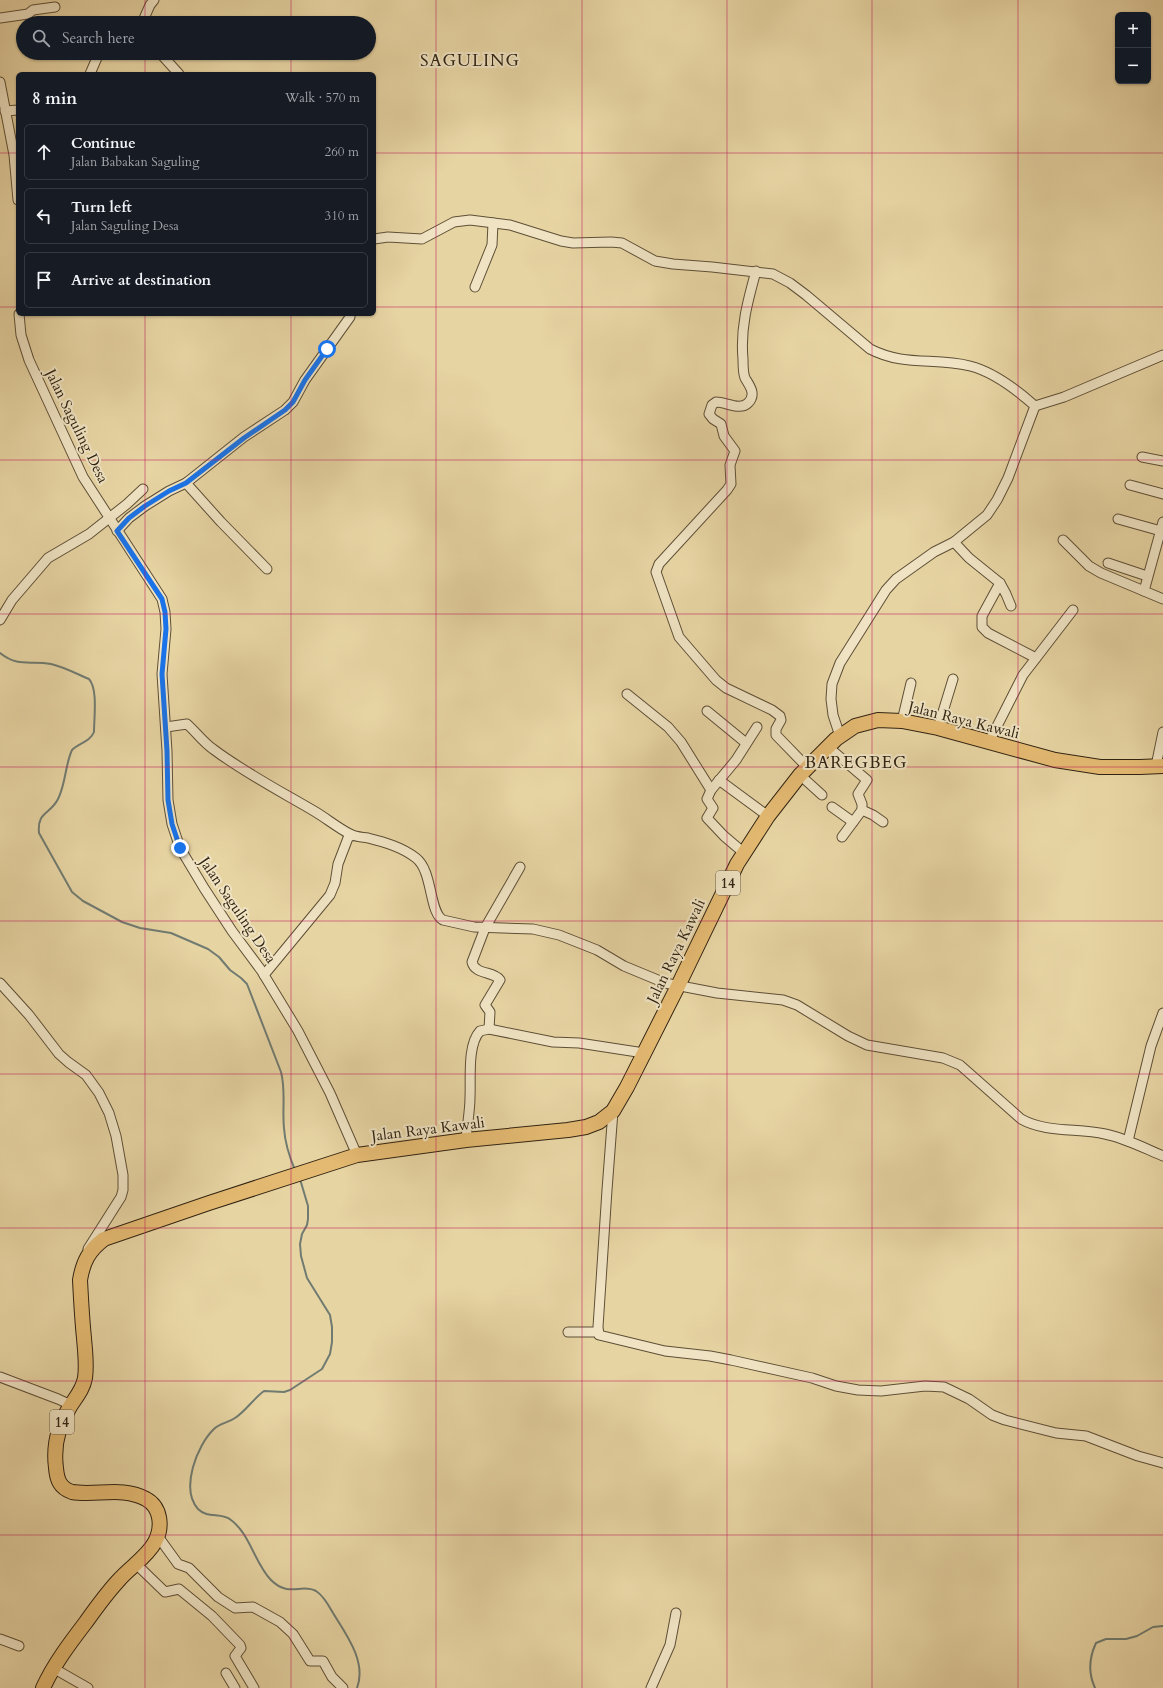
<!DOCTYPE html>
<html lang="en">
<head>
<meta charset="utf-8">
<style>
	:root { --surface:#171b24; --page:#242831; --text:#f1f3f6; --muted:#9ea1a6; --line:#363941 }
	body { margin:0; font-family:Cardo,serif; background:var(--page); color:var(--text) }
	.controls { position:absolute; right:12px; top:12px; display:grid; overflow:hidden; border-radius:6px; box-shadow:0 1px 3px #0004 }
	.controls button { width:36px; height:36px; display:grid; place-items:center; padding:0; border:0; border-bottom:1px solid var(--line); background:var(--surface); color:var(--text); font:20px sans-serif }
	.stop { position:absolute; width:12px; height:12px; margin:-9px; border:3px solid #1a73e8; border-radius:50%; background:#fff }
	.stop.end { background:#1a73e8; border-color:#fff; box-shadow:0 1px 4px #0008 }
	.list { margin:0; padding:0; list-style:none }
	h2 { display:flex; justify-content:space-between; align-items:center; height:52px; margin:0; padding:0 16px; font-size:17px }
	h2 small { font-size:13px; font-weight:400; color:var(--muted) }
	.list li { display:grid; grid-template-columns:26px 1fr auto; gap:12px; align-items:center; box-sizing:border-box; height:56px; margin:0 8px 8px; padding:0 8px; border:1px solid var(--line); border-radius:6px }
	.list b { display:block; font-size:15px; white-space:nowrap }
	.list p { margin:0; font-size:13px; white-space:nowrap; color:var(--muted) }
	.list em { font-size:13px; font-style:normal; color:var(--muted) }
	.icon { flex:none; width:22px; height:22px; fill:none; stroke:currentColor; stroke-width:2; stroke-linecap:round; stroke-linejoin:round }
	.map { position:relative; flex:none; width:1163px; height:1688px; overflow:hidden }
	.search { position:absolute; background:var(--surface); box-shadow:0 1px 3px #0004; left:16px; top:16px; width:360px; height:44px; display:flex; align-items:center; gap:10px; box-sizing:border-box; padding:0 14px; border-radius:22px; color:var(--muted); font-size:15px }
	.panel { position:absolute; background:var(--surface); box-shadow:0 1px 3px #0004; left:16px; top:72px; width:360px; height:244px; border-radius:6px }
	.map>svg:first-child { display:block }
	.lines { fill:none; stroke-linecap:round; stroke-linejoin:round }
	.stream { stroke:#707b71; stroke-width:2 }
	.minor-casing { stroke:#5e4f36; stroke-width:11 }
	.highway-casing { stroke:#302312; stroke-width:16 }
	.minor { stroke:#efe3c3; stroke-width:9 }
	.highway { stroke:#e4ba72; stroke-width:14 }
	.route { stroke:#1a73e8; stroke-width:5 }
	.grid { fill:none; stroke:#c2185b; stroke-width:1; stroke-opacity:0.55 }
	.labels { text-anchor:middle; dominant-baseline:central; stroke-width:4; stroke-linejoin:round; paint-order:stroke }
	.shield { fill:#efe3c3; stroke:#695d47; stroke-width:1 }
	.shield-label { font-size:14px; font-weight:bold; fill:#302312 }
	.street-label { font-size:15px; fill:#302312; stroke:#efe3c3 }
	.quarter-label { font-size:17px; letter-spacing:1px; fill:#302312; stroke:#efe3c3 }
</style>
</head>
<body>
<div class="map">
<svg width="1163" height="1688" viewBox="0 0 1163 1688">
	<rect width="100%" height="100%" fill="#e7d4a3"/>
	<filter id="stains"><feTurbulence type="fractalNoise" baseFrequency=".005" numOctaves="4"/><feColorMatrix values="0 0 0 0 .2 0 0 0 0 .09 0 0 0 0 .02 0 0 0 .5 -.17"/></filter>
	<radialGradient id="worn" r=".72"><stop offset=".6" stop-color="#630" stop-opacity="0"/><stop offset="1" stop-color="#630" stop-opacity=".3"/></radialGradient>
	<g class="lines">
		<g class="stream">
			<path d="M0,653c19,15 30,7 51,11 13,3 26,10 38,15 9,10 5,39 5,53 -4,10 -15,11 -22,18 -7,15 -6,33 -14,49 -8,16 -21,12 -19,34l33,59 11,9 39,21 18,6 31,5 37,16 11,8 11,13 11,8 6,6 34,88c5,19 1,37 3,56 1,15 5,28 11,42"/>
			<path d="M300,1179l8,27v13l-1,6 -5,9 -2,10 1,12 6,22 23,37 2,12v15l-2,12 -8,15 -32,21 -6,2 -20,-1c-11,8 -18,20 -29,27 -7,5 -15,5 -21,11 -17,16 -34,60 -16,80 10,10 23,3 33,11 19,14 24,44 40,60 18,18 30,3 45,11 8,5 13,15 17,22 13,21 34,49 24,75"/>
			<path d="M1095,1688c-7,-15 -6,-30 1,-45l10,-4h20l11,-3 16,-9 10,-1"/>
		</g>
		<g class="minor-casing">
			<g id="minor">
				<path d="M0,18l28,-4 5,-4 22,-3"/>
				<path d="M142,23l8,-18 4,-5"/>
				<path d="M160,53l19,21"/>
				<path d="M90,74l9,-21"/>
				<path d="M0,82l14,73 4,45"/>
				<path d="M5,111l13,-1"/>
				<path d="M374,239l14,-2 34,2 32,-17 16,-2 40,5 51,16 12,2 38,-1 11,1 33,18 18,3 39,3 61,7 17,9 16,12 64,54c35,18 64,8 100,17 24,6 47,24 65,40l-27,72 -11,22 -10,15 -33,27 -20,10 -38,27 -10,11 -46,73 -8,21 -1,15 2,16 7,21"/>
				<path d="M756,271c-8,29 -16,57 -13,88 0,6 0,14 2,19 4,7 12,16 3,25 -8,8 -22,-1 -32,-1l-4,3 -3,9 4,5 8,5 3,12 11,15 -5,14 1,19 -4,6 -68,74 -3,8 23,65 37,43 10,8 46,22 8,6 1,4 -5,9v6l32,33"/>
				<path d="M475,287l17,-42 1,-22"/>
				<path d="M19,314l2,21 8,25 54,117 79,122 3,13 1,17 -4,45 5,77 1,49 4,24 8,24 24,40 28,43 29,39 37,61 32,62 27,62"/>
				<path d="M1035,406l29,-9 99,-42"/>
				<path d="M1142,457l21,4"/>
				<path d="M186,483l35,39 46,47"/>
				<path d="M1130,485l33,9"/>
				<path d="M1118,519l43,12"/>
				<path d="M1163,522l-19,69 19,8"/>
				<path d="M117,531l12,-13 16,-12 24,-15 17,-8 58,-46 41,-27 8,-8 12,-22 45,-63v-3"/>
				<path d="M1063,540l26,26 12,7 43,18"/>
				<path d="M954,542l15,16 31,25 6,11 5,12"/>
				<path d="M1108,563l39,13"/>
				<path d="M1000,583l-18,33v11l6,6 48,25"/>
				<path d="M0,620l12,-20 36,-42 41,-24 38,-30 16,-15"/>
				<path d="M627,694l41,33 13,15 30,48"/>
				<path d="M707,711l39,32"/>
				<path d="M902,721l9,-38"/>
				<path d="M166,727l21,-3c9,8 16,18 26,25 32,24 67,42 101,62 12,7 24,17 36,23 5,3 12,3 18,4 16,4 34,9 48,20 17,13 13,55 27,62l31,7 59,2 26,6 38,15 27,16 41,17 52,10 66,7 14,5 51,31 19,9 76,13 17,7 61,54c25,14 56,9 84,15 20,4 39,14 58,22"/>
				<path d="M938,728l15,-49"/>
				<path d="M989,742l34,-67 50,-65"/>
				<path d="M828,747l39,33 -9,14 4,10v6l-20,27"/>
				<path d="M1156,766l7,-34"/>
				<path d="M800,775l22,20"/>
				<path d="M719,780l49,36"/>
				<path d="M832,807l21,15"/>
				<path d="M862,810l11,5 10,7"/>
				<path d="M744,853l-20,-17 -17,-18 6,-10 -6,-9 4,-9 25,-30 21,-33"/>
				<path d="M264,975l66,-80 5,-12 3,-19 10,-26 4,-3"/>
				<path d="M0,983l29,32 30,39 9,8 18,13 13,18 10,20 7,23 7,39v15l-2,7 -33,52"/>
				<path d="M489,1029l1,-17 -5,-7 15,-25c-6,-9 -25,-5 -28,-18l13,-34 35,-61"/>
				<path d="M613,1111l-6,79 -9,137 1,8 66,16 45,5 21,4 81,18 24,8 22,4 23,1 44,-5 19,1 25,12 23,16 13,5 51,13 30,3 52,20 25,7"/>
				<path d="M466,1140c1,-14 4,-29 4,-43 1,-18 -3,-52 10,-66l9,-2 64,13 26,1 65,10"/>
				<path d="M1128,1141l23,-95 12,-33"/>
				<path d="M568,1332h30"/>
				<path d="M0,1377l58,22 13,6"/>
				<path d="M157,1535l21,29 11,4 29,29 17,11 18,-1 27,15 13,12 17,27h13l9,16 11,11"/>
				<path d="M135,1563l30,29 14,-3 33,27 28,29 1,3 -6,8 19,32"/>
				<path d="M0,1639l19,7"/>
				<path d="M53,1668l35,20"/>
				<path d="M226,1673l9,15"/>
				<path d="M651,1688l19,-43 6,-32"/>
			</g>
		</g>
		<g class="highway-casing">
			<path id="highway" d="M43,1688c11,-24 27,-45 43,-66 10,-14 20,-28 32,-41 11,-13 29,-24 37,-39 8,-15 6,-35 -9,-43 -23,-13 -50,-3 -74,-7 -12,-4 -15,-12 -16,-24 -3,-23 2,-43 15,-63 6,-9 12,-16 14,-27 2,-13 0,-27 -1,-40 -2,-19 -3,-39 -4,-58 3,-18 9,-30 24,-41l105,-36 148,-48 109,-15 102,-10 18,-3 13,-5 14,-11 14,-24 51,-101 59,-122 31,-48 32,-41 36,-36 19,-13 23,-6 24,1 36,7 117,32 45,7h40l23,-1"/>
		</g>
		<use href="#minor" class="minor"/>
		<use href="#highway" class="highway"/>
	</g>
	<g class="lines">
		<path class="route" d="M180,848l-8,-24 -4,-24 -1,-49 -5,-77 4,-45 -1,-17 -3,-13 -45,-68 12,-13 16,-12 24,-15 17,-8 58,-45 41,-28 8,-8 12,-22 22,-31"/>
	</g>
	<path class="grid" d="M145,0v23M291,0v23M436,0v1688M582,0v1688M727,0v1688M872,0v1688M1018,0v1688M145,53v21M291,53v21M0,153h18M374,153h789M0,307h18M374,307h789M145,314v1374M291,314v1374M0,460h1163M0,614h1163M0,767h1163M0,921h1163M0,1074h1163M0,1228h1163M0,1381h1163M0,1535h1163"/>
	<g class="labels">
		<g class="shield">
			<rect x="716" y="871" width="24" height="24" rx="3"/>
			<rect x="50" y="1410" width="24" height="24" rx="3"/>
		</g>
		<g class="shield-label">
			<text x="728" y="883">14</text>
			<text x="62" y="1422">14</text>
		</g>
		<g class="street-label">
			<text transform="translate(77 426) rotate(64)">Jalan Saguling Desa</text>
			<text transform="translate(964 720) rotate(14)">Jalan Raya Kawali</text>
			<text transform="translate(238 910) rotate(56)">Jalan Saguling Desa</text>
			<text transform="translate(676 951) rotate(-64)">Jalan Raya Kawali</text>
			<text transform="translate(428 1129) rotate(-7)">Jalan Raya Kawali</text>
		</g>
		<g class="quarter-label">
			<text x="470" y="60">SAGULING</text>
			<text x="856" y="762">BAREGBEG</text>
		</g>
	</g>
	<rect width="100%" height="100%" filter="url(#stains)"/>
	<rect width="100%" height="100%" fill="url(#worn)"/>
</svg>
<div class="controls">
<button>+</button>
<button>−</button>
</div>
<div class="stop" style="left:327px;top:349px"></div>
<div class="stop end" style="left:180px;top:848px"></div>
<div class="search"><svg class="icon" aria-label="search" viewBox="0 0 24 24"><circle cx="10" cy="10" r="6"/><path d="M15 15l6 6"/></svg>Search here</div>
<section class="panel">
<h2>8 min<small>Walk · 570 m</small></h2>
<ul class="list">
<li><svg class="icon" aria-label="ahead" viewBox="0 0 24 24"><path d="M12 20V5M6 11l6-6 6 6"/></svg><div><b>Continue</b><p>Jalan Babakan Saguling</p></div><em>260 m</em></li>
<li><svg class="icon" aria-label="left" viewBox="0 0 24 24"><path d="M17 20v-9H6M10 6l-5 5 5 5"/></svg><div><b>Turn left</b><p>Jalan Saguling Desa</p></div><em>310 m</em></li>
<li><svg class="icon" aria-label="arrive" viewBox="0 0 24 24"><path d="M6 21V4h12l-3 4 3 4H6"/></svg><div><b>Arrive at destination</b></div></li>
</ul>
</section>
</div>
</body>
</html>
